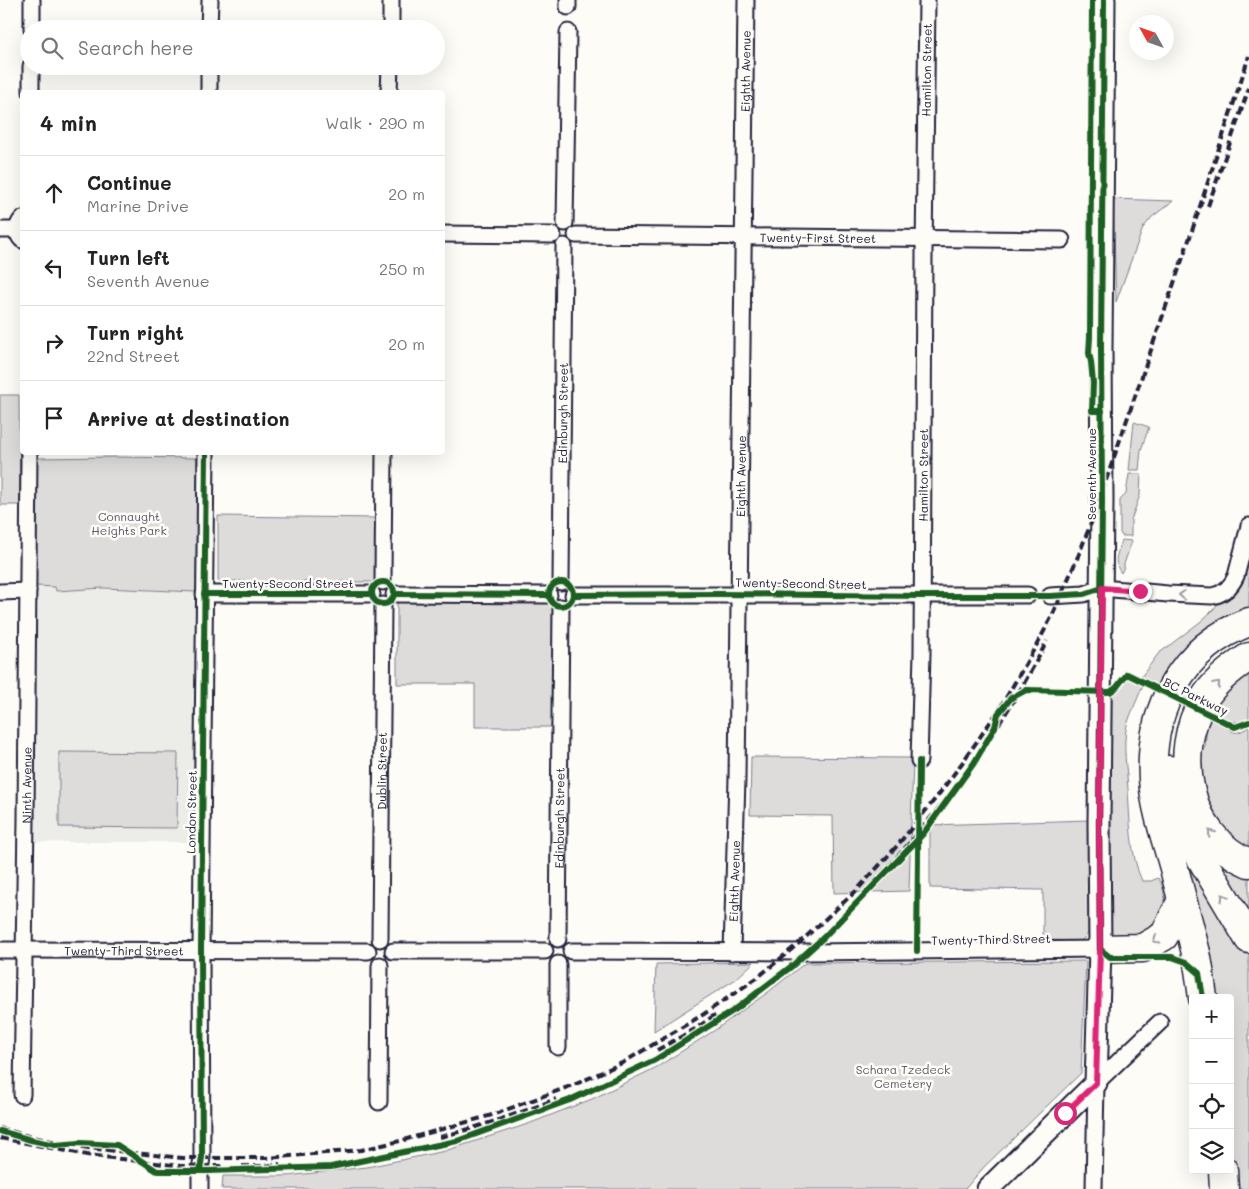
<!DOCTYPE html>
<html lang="en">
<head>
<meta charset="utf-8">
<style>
	:root { --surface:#fff; --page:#f2f2f2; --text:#222; --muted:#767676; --line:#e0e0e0 }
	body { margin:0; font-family:Mali,sans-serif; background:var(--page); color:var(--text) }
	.controls { position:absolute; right:15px; bottom:15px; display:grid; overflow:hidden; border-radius:5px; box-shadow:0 5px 20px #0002 }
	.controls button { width:45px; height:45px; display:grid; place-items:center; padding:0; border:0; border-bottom:1px solid var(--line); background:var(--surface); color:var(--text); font:25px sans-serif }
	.compass { position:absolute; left:1129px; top:15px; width:45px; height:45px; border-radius:50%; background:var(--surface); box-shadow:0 5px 20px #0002; rotate:310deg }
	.stop { position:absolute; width:15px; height:15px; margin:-11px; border:4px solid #db2777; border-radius:50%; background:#fff }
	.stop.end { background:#db2777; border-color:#fff; box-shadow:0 1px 5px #0008 }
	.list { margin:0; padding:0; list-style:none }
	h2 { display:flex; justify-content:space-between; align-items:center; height:65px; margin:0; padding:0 20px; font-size:21px }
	h2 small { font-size:16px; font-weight:400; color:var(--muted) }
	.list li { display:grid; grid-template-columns:32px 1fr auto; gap:15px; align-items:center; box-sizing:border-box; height:75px; padding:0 20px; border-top:1px solid var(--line) }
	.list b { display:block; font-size:19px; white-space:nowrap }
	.list p { margin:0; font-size:16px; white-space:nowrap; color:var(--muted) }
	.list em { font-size:16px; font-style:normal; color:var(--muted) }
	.icon { flex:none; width:28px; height:28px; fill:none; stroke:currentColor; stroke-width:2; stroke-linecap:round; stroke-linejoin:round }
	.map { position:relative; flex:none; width:1249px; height:1189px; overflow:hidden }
	.search { position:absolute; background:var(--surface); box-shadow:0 5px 20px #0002; left:20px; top:20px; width:425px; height:55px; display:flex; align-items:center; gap:12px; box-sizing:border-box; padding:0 18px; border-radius:28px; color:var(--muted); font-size:19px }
	.panel { position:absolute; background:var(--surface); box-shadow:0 5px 20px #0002; left:20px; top:90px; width:425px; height:365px; border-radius:5px }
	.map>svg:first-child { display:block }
	.built { fill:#ecece9 }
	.green { fill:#dddcdb; stroke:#807f8b }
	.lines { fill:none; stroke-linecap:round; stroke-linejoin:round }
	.street-casing { stroke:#22223b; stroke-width:19 }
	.secondary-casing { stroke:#22223b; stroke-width:25 }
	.highway-casing { stroke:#22223b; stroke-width:31 }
	.street { stroke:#fdfcf7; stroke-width:15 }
	.secondary { stroke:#fdfcf7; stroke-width:21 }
	.highway { stroke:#fdfcf7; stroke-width:28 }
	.rail { stroke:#22223b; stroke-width:4; stroke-dasharray:8 4; stroke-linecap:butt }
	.cycleway-casing { stroke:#fdfcf7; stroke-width:9 }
	.cycleway { stroke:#1b5e20; stroke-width:6 }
	.oneway { stroke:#9a9aa2 }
	.route { stroke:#db2777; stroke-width:6 }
	.labels { text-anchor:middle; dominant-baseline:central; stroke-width:5; stroke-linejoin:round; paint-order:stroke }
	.street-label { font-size:12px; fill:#22223b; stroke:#fdfcf7 }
	.park-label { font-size:12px; fill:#5a5a6b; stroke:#fdfcf7 }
</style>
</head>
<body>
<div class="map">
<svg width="1249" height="1189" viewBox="0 0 1249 1189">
	<rect width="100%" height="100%" fill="#fdfcf7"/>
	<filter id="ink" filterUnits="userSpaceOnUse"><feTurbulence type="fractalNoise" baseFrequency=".02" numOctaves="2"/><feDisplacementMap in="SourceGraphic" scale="10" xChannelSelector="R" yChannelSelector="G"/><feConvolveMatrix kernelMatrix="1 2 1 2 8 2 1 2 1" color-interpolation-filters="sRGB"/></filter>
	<g filter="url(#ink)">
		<path class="built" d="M36,586l160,6 -2,250h-163l3,-230z"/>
		<g class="green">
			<path d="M1113,199l60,2 -21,16 -9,11 -27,74z"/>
			<path d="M0,395h19l1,110h-20z"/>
			<path d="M1134,422l15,5 -8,23 -2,20h-10z"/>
			<path d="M113,457l84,1 -1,134 -93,-4 -47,3 -1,-4 -19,-1 -2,-128z"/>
			<path d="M1129,474h12l-1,21 -9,25v16h-9l-2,-3v-33l6,-6z"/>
			<path d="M218,516l158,2 -1,64 -157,-1z"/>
			<path d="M1122,540l10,1 -8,23v3l-3,6c-9,-13 -3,-20 1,-33z"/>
			<path d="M1249,543v65l-10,4 -52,34 -12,12 -17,27 -17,-8 17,-23 42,-32 11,-10 7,-8 8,-4 7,-4 5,-7z"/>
			<path d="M397,598l159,1v128h-81v-43h-78z"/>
			<path d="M1249,668v50c-4,3 -10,5 -16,3l-4,8c8,7 12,2 20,-2v126l-40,-37 -12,-54 8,-16 2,-19 7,-17 12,-20z"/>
			<path d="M1128,678l15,7c-5,13 -12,27 -16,40 -5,21 0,44 1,65 2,29 2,65 14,91h9l7,-3c4,5 5,10 6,16 4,15 0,21 -6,35l-33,14 -16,-9 1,-238 4,-2z"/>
			<path d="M59,752l119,1 -1,75 -118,-1z"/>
			<path d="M751,757l162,1 -4,133 -75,2 -1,-77 -83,-1z"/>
			<path d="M1089,820l-1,114 -7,7 -38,-1v-50l-113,-2v-63z"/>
			<path d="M1176,825l73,127v237h-16l-3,-36v-155h-19z"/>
			<path d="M1206,841l43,33v46z"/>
			<path d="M1086,961l-5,112 -97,94 -19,22h-743l1,-13h64l80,-9 78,-16 83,-27 64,-25 65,-32 58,-37 52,-37 38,-30z"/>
			<path d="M754,962l-18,17 -82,52 2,-67z"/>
		</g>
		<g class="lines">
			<g class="street-casing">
				<g id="street">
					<path d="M568,7v-7"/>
					<path d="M32,29v-29"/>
					<path d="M209,29l1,-29"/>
					<path d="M391,29v-29"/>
					<path d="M31,92v-26"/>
					<path d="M209,92v-26"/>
					<path d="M389,92l1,-26"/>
					<path d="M22,219c-6,7 -6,15 0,21"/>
					<path d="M565,223l3,-191"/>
					<path d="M0,230h17"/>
					<path d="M442,234l111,1"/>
					<path id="s1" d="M576,235l486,5"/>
					<path d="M383,582l1,-130"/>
					<path id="s2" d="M561,582l3,-336"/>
					<path d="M0,592l28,-1"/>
					<path d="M204,594h168"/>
					<path d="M394,594l155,1"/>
					<path d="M573,595c152,-1 303,1 455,0"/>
					<path d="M1050,596l34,-2 18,-6 66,6 44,2c12,-2 19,-9 24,-20l13,-50"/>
					<path id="s3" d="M919,761l3,-108 2,-401 3,-252"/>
					<path id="s4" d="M380,939l3,-334"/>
					<path id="s5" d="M558,939l3,-332"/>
					<path id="s6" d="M0,950l368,1"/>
					<path d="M393,951h152"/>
					<path d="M571,951l236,1 293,-3"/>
					<path id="s7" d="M732,952l5,-174 9,-778"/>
					<path d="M558,964v83"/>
					<path id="s8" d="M22,1095l4,-276 3,-367"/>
					<path d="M379,1102l1,-137"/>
					<path d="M200,1189v-18l2,-14 -1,-207 5,-498"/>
					<path d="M1094,1189l2,-106 64,-61"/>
				</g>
			</g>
			<g class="secondary-casing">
				<path id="secondary" d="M988,1189l108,-106 4,-134 -1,-124 3,-325 -1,-152 3,-348"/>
			</g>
			<g class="highway-casing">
				<g id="highway">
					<path d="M1249,657c-17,11 -34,24 -45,42 -33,54 -17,138 45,164"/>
					<path d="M1170,770l2,18 6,23 9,21 11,21 51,86"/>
					<path d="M1100,949l43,-1 21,-12 18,-36"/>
					<path d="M1203,998c-2,-15 -4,-31 -7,-45 -7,-29 -15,-57 -22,-85 -8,-29 -19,-59 -21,-89 -4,-70 29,-132 96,-157"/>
					<path d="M1223,1170l1,19"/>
				</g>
			</g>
			<use href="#street" class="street"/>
			<use href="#secondary" class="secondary"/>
			<use href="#highway" class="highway"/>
			<g class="rail">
				<path d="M1208,206l41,-118"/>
				<path d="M872,884c68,-71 130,-155 175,-243"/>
				<path d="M657,1050l38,-21 20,-14"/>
				<path d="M0,1128l32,9 56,11 95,10h83l95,-8 39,-9 92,-26 84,-31 48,-22 80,-48 53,-36 41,-34 58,-53 40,-44 40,-49 26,-35 38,-55 40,-69 14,-27 25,-58 14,-36 98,-284 58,-178"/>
				<path d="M440,1137c39,-10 78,-23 116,-38"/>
				<path d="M0,1138l87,17 94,11h41"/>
				<path d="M242,1166h22l16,-2"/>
			</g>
			<g class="cycleway-casing">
				<g id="cycleway">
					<path d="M1092,0l-2,337 -1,16 2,9 2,21 -1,28h10"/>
					<path d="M1104,0l-3,348 1,152 -3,325 1,124 10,8h62l14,5 13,11 4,25"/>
					<circle cx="561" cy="594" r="12"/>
					<circle cx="383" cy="593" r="11"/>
					<path d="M204,594h168"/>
					<path d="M394,594l155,1"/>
					<path d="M573,595l145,-1 204,2h128l34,-2 18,-6"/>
					<path d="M917,951l2,-190"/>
					<path d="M0,1131l31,9 24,5 25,-2 37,2 40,26h51l123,-4 126,-26 113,-41 85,-40 81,-51 56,-43 32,-29 99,-103 51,-71 21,-36 3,-13 13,-16 15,-8 84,2 6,-4 11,-14 104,51 4,2 14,-5"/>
					<path d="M200,1171l2,-14 -1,-207 5,-498"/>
				</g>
			</g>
			<use href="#cycleway" class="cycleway"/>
		</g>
		<defs><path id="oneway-chevron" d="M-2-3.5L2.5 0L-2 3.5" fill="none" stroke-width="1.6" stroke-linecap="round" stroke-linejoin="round" transform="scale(1.25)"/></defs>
		<g class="oneway">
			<use href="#oneway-chevron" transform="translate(1182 595) rotate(-177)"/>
			<use href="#oneway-chevron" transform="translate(1217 684) rotate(-49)"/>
			<use href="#oneway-chevron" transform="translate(1211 833) rotate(-129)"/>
			<use href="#oneway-chevron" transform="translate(1224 897) rotate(-121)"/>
			<use href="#oneway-chevron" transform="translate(1156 940) rotate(151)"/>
		</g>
	</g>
	<g class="lines" filter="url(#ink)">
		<path class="route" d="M1065,1113l31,-30 4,-134 -1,-124 3,-237 38,3"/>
	</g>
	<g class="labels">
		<g class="street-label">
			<text stroke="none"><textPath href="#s3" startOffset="691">Hamilton Street</textPath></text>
			<text stroke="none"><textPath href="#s7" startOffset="881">Eighth Avenue</textPath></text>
			<text stroke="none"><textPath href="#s1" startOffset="242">Twenty-First Street</textPath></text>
			<text stroke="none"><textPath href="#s2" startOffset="169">Edinburgh Street</textPath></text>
			<text transform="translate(1091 474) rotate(-90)">Seventh Avenue</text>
			<text stroke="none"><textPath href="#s3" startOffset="286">Hamilton Street</textPath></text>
			<text stroke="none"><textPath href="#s7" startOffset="476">Eighth Avenue</textPath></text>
			<text x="288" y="583">Twenty-Second Street</text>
			<text transform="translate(801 583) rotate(1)">Twenty-Second Street</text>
			<text transform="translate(1196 696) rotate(26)">BC Parkway</text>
			<text stroke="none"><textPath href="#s4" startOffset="168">Dublin Street</textPath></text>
			<text stroke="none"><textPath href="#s8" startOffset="310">Ninth Avenue</textPath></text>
			<text transform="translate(191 812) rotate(-89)">London Street</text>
			<text stroke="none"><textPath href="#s5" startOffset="121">Edinburgh Street</textPath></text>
			<text stroke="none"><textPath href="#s7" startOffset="71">Eighth Avenue</textPath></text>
			<text transform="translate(991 939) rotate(-1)">Twenty-Third Street</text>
			<text stroke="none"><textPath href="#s6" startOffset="124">Twenty-Third Street</textPath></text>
		</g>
		<g class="park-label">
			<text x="129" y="516">Connaught<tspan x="129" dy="14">Heights Park</tspan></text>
			<text x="903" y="1069">Schara Tzedeck<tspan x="903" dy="14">Cemetery</tspan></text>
		</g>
	</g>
</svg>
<div class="controls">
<button>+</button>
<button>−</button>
<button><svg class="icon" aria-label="locate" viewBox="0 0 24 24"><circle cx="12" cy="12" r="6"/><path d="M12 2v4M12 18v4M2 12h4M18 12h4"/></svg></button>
<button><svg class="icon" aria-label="layers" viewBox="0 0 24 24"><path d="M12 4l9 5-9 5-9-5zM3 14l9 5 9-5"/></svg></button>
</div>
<svg class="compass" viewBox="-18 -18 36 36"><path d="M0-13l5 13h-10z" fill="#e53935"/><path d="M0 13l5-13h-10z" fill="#767676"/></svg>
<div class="stop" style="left:1065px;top:1113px"></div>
<div class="stop end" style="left:1140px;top:591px"></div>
<div class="search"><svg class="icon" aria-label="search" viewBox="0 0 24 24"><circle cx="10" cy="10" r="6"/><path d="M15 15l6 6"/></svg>Search here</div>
<section class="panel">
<h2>4 min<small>Walk · 290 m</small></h2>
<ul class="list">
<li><svg class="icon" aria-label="ahead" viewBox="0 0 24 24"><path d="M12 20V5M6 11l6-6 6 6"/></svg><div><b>Continue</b><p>Marine Drive</p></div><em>20 m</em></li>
<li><svg class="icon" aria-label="left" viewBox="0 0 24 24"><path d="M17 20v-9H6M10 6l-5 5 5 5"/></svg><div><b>Turn left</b><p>Seventh Avenue</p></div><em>250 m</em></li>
<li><svg class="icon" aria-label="right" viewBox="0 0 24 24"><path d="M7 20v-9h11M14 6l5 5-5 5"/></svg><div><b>Turn right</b><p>22nd Street</p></div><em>20 m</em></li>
<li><svg class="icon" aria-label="arrive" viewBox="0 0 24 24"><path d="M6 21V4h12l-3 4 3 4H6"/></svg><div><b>Arrive at destination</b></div></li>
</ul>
</section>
</div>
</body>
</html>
